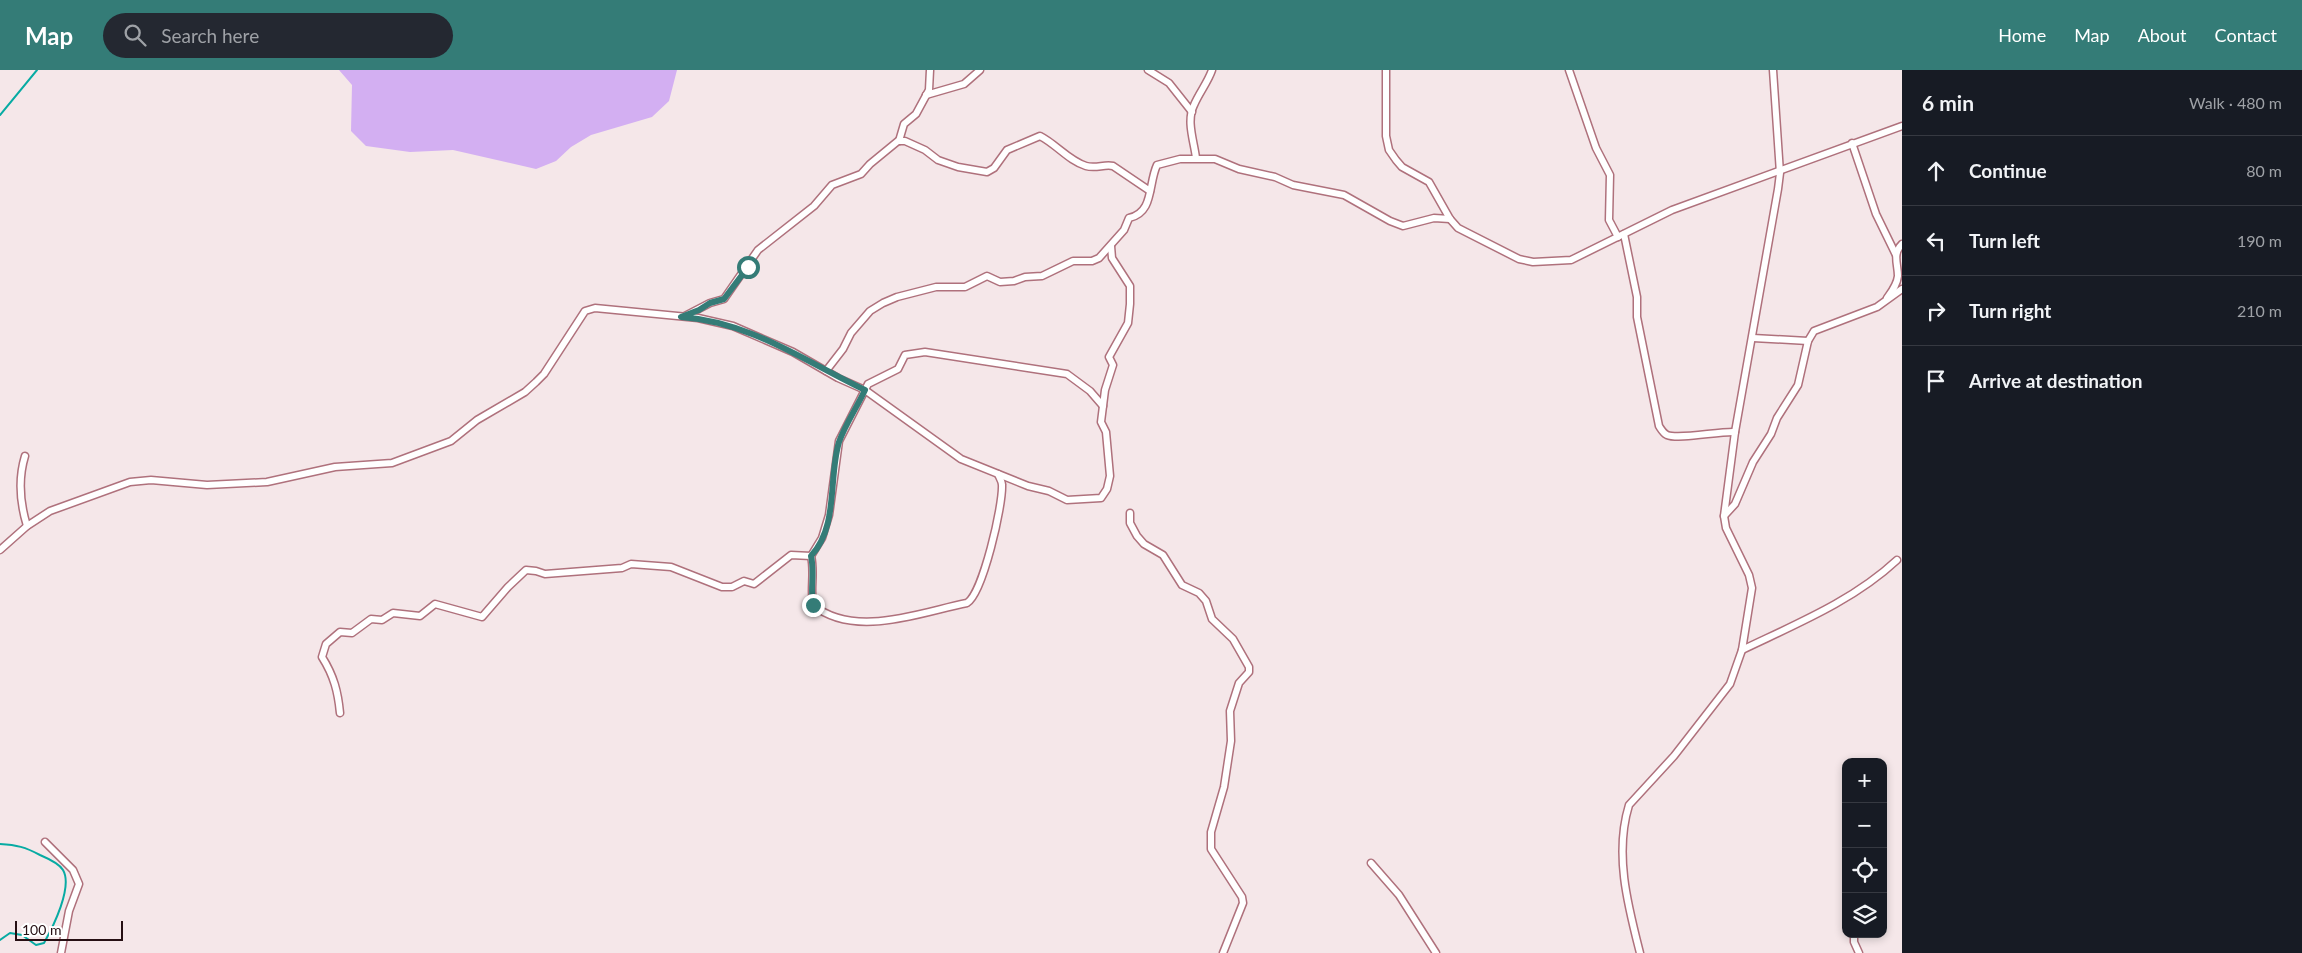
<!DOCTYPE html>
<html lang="en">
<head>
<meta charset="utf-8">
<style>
	:root { --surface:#171b24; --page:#242831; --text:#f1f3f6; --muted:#9ea1a6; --line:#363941; --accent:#347c77 }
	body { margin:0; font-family:Lato,sans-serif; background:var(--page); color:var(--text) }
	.controls { position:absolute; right:15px; bottom:15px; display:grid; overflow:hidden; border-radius:10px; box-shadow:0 2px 8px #0003 }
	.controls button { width:45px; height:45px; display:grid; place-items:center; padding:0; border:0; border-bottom:1px solid var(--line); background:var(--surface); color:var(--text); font:25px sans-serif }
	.scale { position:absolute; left:15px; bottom:12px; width:108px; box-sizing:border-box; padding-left:5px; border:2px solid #260f13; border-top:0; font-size:14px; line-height:18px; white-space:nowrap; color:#260f13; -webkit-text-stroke:4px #fff; paint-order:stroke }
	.stop { position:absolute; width:15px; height:15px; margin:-11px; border:4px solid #347c77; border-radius:50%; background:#fff }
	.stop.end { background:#347c77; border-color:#fff; box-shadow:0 1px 5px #0008 }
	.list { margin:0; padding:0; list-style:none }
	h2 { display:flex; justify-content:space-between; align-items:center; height:65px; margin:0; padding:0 20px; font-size:21px }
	h2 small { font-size:16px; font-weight:400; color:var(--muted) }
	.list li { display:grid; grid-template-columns:32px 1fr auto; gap:15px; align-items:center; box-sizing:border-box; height:70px; padding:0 20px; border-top:1px solid var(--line) }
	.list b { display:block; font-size:19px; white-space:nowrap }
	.list em { font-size:16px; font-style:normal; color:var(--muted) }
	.icon { flex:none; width:28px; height:28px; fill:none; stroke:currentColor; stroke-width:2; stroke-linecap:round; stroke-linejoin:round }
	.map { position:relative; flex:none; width:1902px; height:883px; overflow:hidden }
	header { display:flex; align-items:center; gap:30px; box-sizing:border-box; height:70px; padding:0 25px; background:var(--accent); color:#fff }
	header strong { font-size:24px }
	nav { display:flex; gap:28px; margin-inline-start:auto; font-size:18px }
	.search { width:350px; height:45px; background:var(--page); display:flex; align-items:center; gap:12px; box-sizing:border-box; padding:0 18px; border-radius:28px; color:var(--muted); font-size:19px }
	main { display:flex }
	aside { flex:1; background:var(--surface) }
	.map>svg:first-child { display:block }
	.green { fill:#d3aff2 }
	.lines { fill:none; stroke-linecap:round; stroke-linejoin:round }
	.stream { stroke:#07aba3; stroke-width:2 }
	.minor-casing { stroke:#af717c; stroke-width:9 }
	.minor { stroke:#fff; stroke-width:6 }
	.route { stroke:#347c77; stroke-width:6 }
</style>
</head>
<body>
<header>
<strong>Map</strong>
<div class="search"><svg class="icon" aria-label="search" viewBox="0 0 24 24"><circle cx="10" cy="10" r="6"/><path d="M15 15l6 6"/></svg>Search here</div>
<nav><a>Home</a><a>Map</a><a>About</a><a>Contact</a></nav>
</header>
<main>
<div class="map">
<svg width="1902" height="883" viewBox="0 0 1902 883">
	<rect width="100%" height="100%" fill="#f5e7e9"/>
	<path class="green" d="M339,0h338l-8,31 -17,16 -61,18 -20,12 -15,14 -20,8 -83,-19 -43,2 -44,-6 -15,-15 1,-46z"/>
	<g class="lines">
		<g class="stream">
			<path d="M0,45l37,-45"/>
			<path d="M0,774c17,1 25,3 40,11 7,3 19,8 23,15 10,17 -10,57 -19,73l-8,2 -14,-10 -12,-2 -10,7"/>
		</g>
		<g class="minor-casing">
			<g id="minor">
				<path d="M1148,0l21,13 23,29"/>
				<path d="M1386,0v66l3,14 7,10 6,7 27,15 21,37 8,9 61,31 14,3 38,-2 101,-50 230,-84"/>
				<path d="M1569,0l27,78 14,27 -1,45 9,17"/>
				<path d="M926,25l38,-11 16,-14"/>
				<path d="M899,71l5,-17 12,-10 13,-24 1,-20"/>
				<path d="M1852,73l24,71 20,41"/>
				<path d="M1196,88c-2,-17 -10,-37 -2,-53 5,-12 14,-23 18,-35"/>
				<path d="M1624,164l13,63v20l22,109c2,3 4,7 8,9 12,5 52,-4 68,-3"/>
				<path d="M1887,228c5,-7 10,-13 11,-22 0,-12 -6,-22 4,-32"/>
				<path d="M685,246l25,-13 14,-4 34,-49 56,-44 18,-21 29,-11 9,-10 28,-23h7l20,9 13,10 20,7 29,5 7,-4 13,-18 33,-14c16,8 29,25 46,30 10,3 18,-2 27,0l37,25"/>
				<path d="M1753,268l55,3"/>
				<path d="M826,301l17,-22 8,-16 19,-22 13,-8 14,-6 39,-10h29l22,-11 13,6 14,-1 11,-4 17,-1 31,-15h19l7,-3 25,-28 5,-12c25,-5 19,-34 28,-53l23,-6h35l24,10 36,8 18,8 51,10 46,26 13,5 31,-8 16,1"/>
				<path d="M25,386c-7,23 -5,47 2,70"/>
				<path d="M1130,443v10l7,13 7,8 19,11 19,30 17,8 7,8 6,18 21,20 16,28v5l-10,11 -9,28 1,30 -7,46 -13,45v17l31,48 1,6 -20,50"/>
				<path d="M1724,446l11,-12 18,-42 18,-28 6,-16 21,-33 10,-44 6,-10 63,-24 25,-18"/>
				<path d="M0,480l27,-24 23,-15 80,-29 21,-2 56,5 60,-3 68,-15 57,-4 59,-22 26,-21 48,-28 11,-10 8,-8 41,-63 10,-3 103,10 35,8 60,26 45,26 27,12 96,69 67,27 21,5 18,9 34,-2 6,-9 3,-13 -4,-44 -5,-10 4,-32 8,-25 -4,-8 19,-34 2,-19v-18l-18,-28 -1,-12"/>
				<path d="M811,486c4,17 -1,32 2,49 42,34 108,7 154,-2 16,-10 36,-98 35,-118 0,-4 -3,-8 -4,-11"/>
				<path d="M1742,580c54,-26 111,-49 155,-90"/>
				<path d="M340,643c-2,-21 -6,-37 -18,-56l4,-13 14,-12 12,1 19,-14 11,1 11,-7 27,3 15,-12 47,13 26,-30 18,-17 10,1 9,3 77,-6 9,-4 40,3 51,20h10l12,-6 10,3 37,-29 20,1 11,-18 7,-23 10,-74 29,-57 30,-15 7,-14 20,-3 142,22 23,17 13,15"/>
				<path d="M45,772l28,28 6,14 -10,27 -8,42"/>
				<path d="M1371,793l28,32 37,58"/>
				<path d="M1854,864v8l5,11"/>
				<path d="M1640,883c-12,-47 -26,-99 -11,-148l45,-49 56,-72 12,-34 10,-62 -3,-13 -23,-47 -2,-12 11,-84 43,-243 2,-16 -7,-103"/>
			</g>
		</g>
		<use href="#minor" class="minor"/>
	</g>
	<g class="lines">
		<path class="route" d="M748,197l-24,32 -14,4 -11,7 -18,7c70,5 123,44 184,73 -8,17 -20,35 -26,52 -11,36 0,84 -28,114 4,17 -1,32 2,49"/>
	</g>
</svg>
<div class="controls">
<button>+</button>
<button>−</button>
<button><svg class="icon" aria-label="locate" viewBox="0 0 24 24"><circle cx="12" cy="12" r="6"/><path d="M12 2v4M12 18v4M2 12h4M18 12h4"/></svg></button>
<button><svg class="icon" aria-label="layers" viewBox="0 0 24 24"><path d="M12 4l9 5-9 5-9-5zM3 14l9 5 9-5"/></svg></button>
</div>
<div class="scale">100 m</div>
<div class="stop" style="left:748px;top:197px"></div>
<div class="stop end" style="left:813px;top:535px"></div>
</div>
<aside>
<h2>6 min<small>Walk · 480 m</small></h2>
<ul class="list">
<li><svg class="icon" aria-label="ahead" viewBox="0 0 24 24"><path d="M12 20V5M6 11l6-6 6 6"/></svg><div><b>Continue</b></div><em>80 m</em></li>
<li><svg class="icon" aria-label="left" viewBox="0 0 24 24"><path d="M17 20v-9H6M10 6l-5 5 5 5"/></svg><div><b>Turn left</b></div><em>190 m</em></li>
<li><svg class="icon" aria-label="right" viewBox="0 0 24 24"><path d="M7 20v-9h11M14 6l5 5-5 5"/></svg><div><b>Turn right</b></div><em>210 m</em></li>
<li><svg class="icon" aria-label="arrive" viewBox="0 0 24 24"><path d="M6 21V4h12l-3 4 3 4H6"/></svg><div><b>Arrive at destination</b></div></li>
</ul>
</aside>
</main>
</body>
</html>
